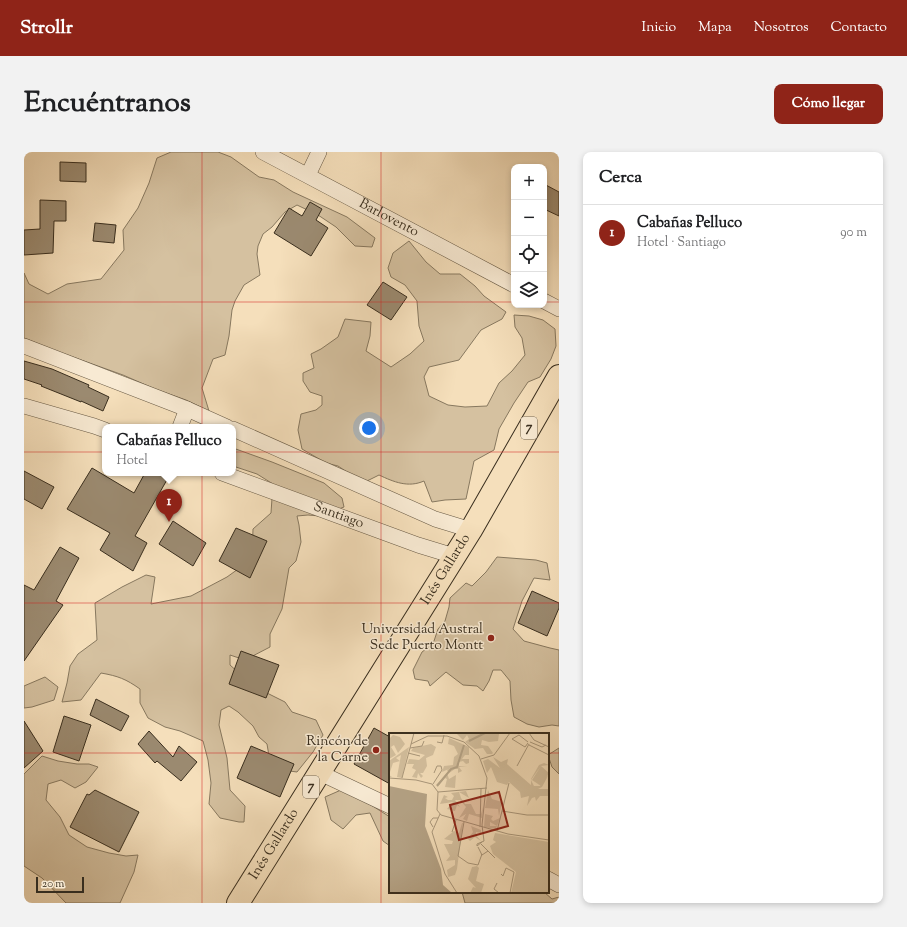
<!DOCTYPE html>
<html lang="es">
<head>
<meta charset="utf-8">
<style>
	:root { --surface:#fff; --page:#f2f2f2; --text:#202124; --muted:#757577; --line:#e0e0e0; --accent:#8f2418 }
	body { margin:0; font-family:"Sorts Mill Goudy",serif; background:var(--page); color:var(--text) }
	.controls { position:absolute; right:12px; top:12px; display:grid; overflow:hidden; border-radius:8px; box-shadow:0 2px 6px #0003 }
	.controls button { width:36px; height:36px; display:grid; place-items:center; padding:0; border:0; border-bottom:1px solid var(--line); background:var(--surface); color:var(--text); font:20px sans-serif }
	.scale { position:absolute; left:12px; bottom:10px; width:48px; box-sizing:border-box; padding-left:4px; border:2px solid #392e1e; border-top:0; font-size:11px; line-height:14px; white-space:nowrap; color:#392e1e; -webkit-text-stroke:3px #f8ead3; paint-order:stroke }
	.you { position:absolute; left:345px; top:276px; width:14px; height:14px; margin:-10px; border:3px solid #fff; border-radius:50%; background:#1a73e8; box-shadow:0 0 0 6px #1a73e833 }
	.badge { display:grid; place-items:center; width:26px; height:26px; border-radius:50%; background:var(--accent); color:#fff; font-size:13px; font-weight:700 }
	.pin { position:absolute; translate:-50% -33px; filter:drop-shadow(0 1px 2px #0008) }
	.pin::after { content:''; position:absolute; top:21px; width:14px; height:12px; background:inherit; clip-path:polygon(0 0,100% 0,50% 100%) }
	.popup { position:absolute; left:78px; top:272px; width:134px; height:52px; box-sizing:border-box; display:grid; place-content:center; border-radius:8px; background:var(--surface); filter:drop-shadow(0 1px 3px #0005); font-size:13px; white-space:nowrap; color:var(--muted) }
	.popup b { font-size:15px; color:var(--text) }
	.popup::after { content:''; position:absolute; left:50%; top:100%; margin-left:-8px; border:8px solid transparent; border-top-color:var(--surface) }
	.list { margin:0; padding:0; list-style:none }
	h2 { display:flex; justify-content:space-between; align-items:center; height:52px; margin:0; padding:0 16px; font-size:17px }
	h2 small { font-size:13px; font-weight:400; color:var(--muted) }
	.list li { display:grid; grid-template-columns:26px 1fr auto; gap:12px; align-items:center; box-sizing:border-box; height:56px; padding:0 16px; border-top:1px solid var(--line) }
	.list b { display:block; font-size:15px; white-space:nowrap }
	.list p { margin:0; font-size:13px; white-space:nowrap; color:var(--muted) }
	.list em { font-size:13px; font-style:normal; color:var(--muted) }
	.icon { flex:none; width:22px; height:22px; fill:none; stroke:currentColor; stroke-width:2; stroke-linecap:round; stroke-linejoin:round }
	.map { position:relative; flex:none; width:535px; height:751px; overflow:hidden; border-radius:8px }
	header { display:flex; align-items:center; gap:24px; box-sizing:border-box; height:56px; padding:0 20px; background:var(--accent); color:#fff }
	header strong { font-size:19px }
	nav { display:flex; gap:22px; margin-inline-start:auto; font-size:14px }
	.intro { display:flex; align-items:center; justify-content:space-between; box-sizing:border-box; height:96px; padding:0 24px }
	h1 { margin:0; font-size:28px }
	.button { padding:10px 18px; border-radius:8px; background:var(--accent); color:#fff; font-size:14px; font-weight:700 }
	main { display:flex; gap:24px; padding:0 24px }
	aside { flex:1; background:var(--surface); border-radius:8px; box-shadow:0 2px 6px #0003 }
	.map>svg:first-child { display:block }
	.green { fill:#d5c1a0; stroke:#87785f }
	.building { fill:#9b8a70; stroke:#392e1e }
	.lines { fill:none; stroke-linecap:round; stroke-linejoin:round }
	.street-casing { stroke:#685a45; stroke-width:16 }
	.highway-casing { stroke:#392e1e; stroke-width:24 }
	.street { stroke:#f8ead3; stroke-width:15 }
	.highway { stroke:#f5dfbb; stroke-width:22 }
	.grid { fill:none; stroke:#d62828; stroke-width:1; stroke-opacity:0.55 }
	.poi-dot { fill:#8f2418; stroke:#f8ead3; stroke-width:1.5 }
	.labels { text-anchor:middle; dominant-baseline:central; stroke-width:3; stroke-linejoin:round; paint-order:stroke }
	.shield { fill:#f8ead3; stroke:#726654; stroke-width:1 }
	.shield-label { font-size:13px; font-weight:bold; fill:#392e1e }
	.street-label { font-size:14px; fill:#392e1e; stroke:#f8ead3 }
	.poi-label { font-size:14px; fill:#392e1e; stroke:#f8ead3; text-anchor:end }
	.inset-river { fill:none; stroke:#b5a386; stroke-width:2 }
	.inset-road { fill:none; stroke:#aa987c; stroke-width:1 }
	.view { fill:#8f2418; fill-opacity:0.15; stroke:#8f2418; stroke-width:2 }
	.inset-edge { fill:none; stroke:#392e1e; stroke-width:2 }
</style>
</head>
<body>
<header>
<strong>Strollr</strong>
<nav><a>Inicio</a><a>Mapa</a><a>Nosotros</a><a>Contacto</a></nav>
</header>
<div class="intro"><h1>Encuéntranos</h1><a class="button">Cómo llegar</a></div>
<main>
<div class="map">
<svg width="535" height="751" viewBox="0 0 535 751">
	<rect width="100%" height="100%" fill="#f5dfbb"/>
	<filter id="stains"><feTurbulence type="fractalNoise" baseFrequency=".005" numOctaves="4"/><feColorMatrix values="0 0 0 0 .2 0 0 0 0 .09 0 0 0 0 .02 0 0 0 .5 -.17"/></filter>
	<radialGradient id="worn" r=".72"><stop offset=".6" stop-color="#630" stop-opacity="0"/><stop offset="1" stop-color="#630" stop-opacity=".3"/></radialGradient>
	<g class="green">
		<path d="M147,0h47l13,5 28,20 15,3 19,12 54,25 28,21 -3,9 -17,-1 -19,-19 -18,-12 -21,-10 -12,7 -13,15 -9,7 -5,12 -1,8 3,21 -16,10 -9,16 -3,9 -3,26 -4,19 -12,4 -11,29 7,23 -23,-11 -31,-11 -32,-14 -67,-24 -32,-13v-65l5,11 19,10 19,-10 34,-5 23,-29 -1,-20 15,-22 11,-25 8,-25z"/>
		<path d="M385,89l17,21 14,12h20l15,12 9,10 22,16 -4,7 -21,11 -22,30 -30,7 -5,10 5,19 19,9 17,2 22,-1 12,-23 13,-12 13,-16 -3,-17 -7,-11 -1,-12 15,1 14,4 12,9 1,17 -5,13 -11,18 -12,5 -14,21 -15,26 -5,21 -20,11 -8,38 -21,1 -13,2 -8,-21c-16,7 -30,1 -45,-6l-14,7 -12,-6 -15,-10 -12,-3 -24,-14 -4,-19 3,-16 15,-4 6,-5v-9l-12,-4 -7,-11v-8l11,-5 -3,-14 10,-5 17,-12 7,-18 26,3 -1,14 -4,15 25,16 19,-13 14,-13 -5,-15 -2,-25 -12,-16 -14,-8 -3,-9 5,-15z"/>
		<path d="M209,296l39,14 52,21 18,15 2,9 -24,9 -12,-1 -11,1 2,9 2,17 -5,19 -7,7 -7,41 -12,25v13l-25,13 -15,-5v10l19,17 14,9 22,11 7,10 24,8 7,15 -10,17 -16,20 -15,-2 -12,-8 -3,-18 -8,-7 -6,-11 -15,-14 -9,-6 -8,4 -2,15 8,33 3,32 15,16 -1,16h-5l-19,-4 -11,-14 2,-21 -3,-23 -5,-19 -23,-10 -15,-4 -17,-9 -8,-15v-14c-14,-10 -22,-13 -39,-16l-20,27 -19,2 5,-19 3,-17 8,-12 19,-14 -2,-37 27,-16 24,-12 9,2 -4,27 40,-8 36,-19 25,-18 1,-30 18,-16 2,-29 -16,-10 -24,-8z"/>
		<path d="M473,405l39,3 11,3 3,17 -16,-2 -12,23 -9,28 11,12 26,7 9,2v76l-7,-1 -13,2 -12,-3 -13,-7 -3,-17 -1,-19 -9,-11h-8l-4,11 -6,10 -6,-5 -14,-1 -17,-13 -16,14 -2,-5 -13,-2 -2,-9 9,-18 11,-8 5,-15 7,-8 4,-14 1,-9 16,-15 6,3 14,-14z"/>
		<path d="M21,525l13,10 -4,13 -22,7 -8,1v-22z"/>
		<path d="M535,596v26l-7,-7 -4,-12z"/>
		<path d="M18,604l16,5 19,3h12l9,3 -12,15 -11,6 -14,-8 -13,4 -2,16 14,17 9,18 18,12 22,6 17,3 12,-1 -4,17 -14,31h-54l-24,-25 -18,-12v-92z"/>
		<path d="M317,638l30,15 19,12v29l-7,-5 -13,-28 -14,2 -13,14 -12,-9 -6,-23z"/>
		<path d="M438,740h82l8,7 7,-2v6h-94z"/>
	</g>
	<g class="building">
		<path d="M36,10l26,1v19l-26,-1z"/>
		<path d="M520,32l15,8v24l-15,-7z"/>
		<path d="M16,48l26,1v20h-12l-1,32 -29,2v-25l16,-1z"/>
		<path d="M286,50l12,7 -6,11 12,8 -17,28 -37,-23 15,-25 13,8z"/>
		<path d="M71,71l21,2 -2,18 -21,-2z"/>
		<path d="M359,130l24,15 -16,23 -24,-15z"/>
		<path d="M0,209l28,8 37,16 -1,2 21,10 -6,14 -22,-10v1l-40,-16 1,-1 -18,-6z"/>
		<path d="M68,316l42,25 11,-20h13l10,5 -33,58 12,7 -14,28 -33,-21 10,-17 -43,-24z"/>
		<path d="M0,319l30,16 -12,22 -18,-10z"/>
		<path d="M149,369l33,22 -13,23 -34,-22z"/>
		<path d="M212,376l31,13 -17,37 -31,-17z"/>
		<path d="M36,395l19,11 -23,43 7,4 -39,56v-76l10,5z"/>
		<path d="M508,439l27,12v5l-12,28 -29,-13z"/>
		<path d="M217,499l38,14 -13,33 -37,-14z"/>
		<path d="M72,547l33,17 -8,15 -31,-16z"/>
		<path d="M40,564l27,9 -12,36 -26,-9z"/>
		<path d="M0,569l19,30 -19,17z"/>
		<path d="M350,576l16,9v47l-36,-20z"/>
		<path d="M125,579l24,26 6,-11 18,16 -16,19 -24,-20 -2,2 -17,-19z"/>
		<path d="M227,594l43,18 -14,33 -43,-19z"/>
		<path d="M71,638l44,22 -20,40 -49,-25 17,-33 2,1z"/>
	</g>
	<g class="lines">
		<g class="street-casing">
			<g id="street">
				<path id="s1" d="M239,0l251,133"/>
				<path d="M284,23l11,-23"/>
				<path d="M520,149l15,8"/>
				<path d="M0,194l163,63 40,18"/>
				<path d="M0,254l70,20 11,4"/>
				<path d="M156,275l7,-18"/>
				<path d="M209,277l202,90 36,11"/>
				<path id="s2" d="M198,321l196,72 36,11"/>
				<path d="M296,621l70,33"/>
				<path d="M524,727l11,6"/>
			</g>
		</g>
		<g class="highway-casing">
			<g id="highway">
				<path id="s3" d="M214,751l233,-373 88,-154"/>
			</g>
		</g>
		<use href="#street" class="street"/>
		<use href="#highway" class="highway"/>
	</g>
	<path class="grid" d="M178,0v751M357,0v751M0,150h490M520,150h15M0,300h535M0,451h535M0,601h366M524,601h11"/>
	<g class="poi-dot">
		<circle cx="467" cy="486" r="4"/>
		<circle cx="352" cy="598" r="4"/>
	</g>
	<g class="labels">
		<g class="shield">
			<rect x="497" y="265" width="16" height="22" rx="3"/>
			<rect x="279" y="624" width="16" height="22" rx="3"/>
		</g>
		<g class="shield-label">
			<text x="505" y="276">7</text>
			<text x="287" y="635">7</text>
		</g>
		<g class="street-label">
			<text stroke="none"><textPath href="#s1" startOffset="142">Barlovento</textPath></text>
			<text stroke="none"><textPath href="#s2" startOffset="124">Santiago</textPath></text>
			<text stroke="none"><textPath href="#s3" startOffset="393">Inés Gallardo</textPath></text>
			<text stroke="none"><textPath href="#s3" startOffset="69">Inés Gallardo</textPath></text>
		</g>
		<g class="poi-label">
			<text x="459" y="478">Universidad Austral<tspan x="459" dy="16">Sede Puerto Montt</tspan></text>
			<text x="344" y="590">Rincón de<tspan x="344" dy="16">la Carne</tspan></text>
		</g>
	</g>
	<g transform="translate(365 581)">
		<rect width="160" height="160" fill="#f5dfbb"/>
		<path d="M67,0h6l3,1 43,-1 -9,1 -1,7 -9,1 -7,-2 -1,5 7,1 5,7 -1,1h-5l-4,-6 -8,1 -10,-7 4,-3 -2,-4 -4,5zM4,2l7,2 5,7 -7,9 -4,-8 -3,2 5,8 -7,4v-20zM60,5l20,9v8h-4l-3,4h7v4l-3,1 -3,-3 -4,1v4h8l-8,1 3,4 -4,2v-4h-3l-6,4 -2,-3 4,-2 -9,4 2,-6 9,-1 1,-8 4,-3 -4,-8 -6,-2zM42,11l5,3 -3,8 -7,3 1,8 -4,7h-3l3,3 -2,2 -3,-5 -1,5 -5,-1 4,-7 -4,-2 2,-4h-7l2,-5 10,1 6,-5 -14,-4 2,-3zM20,14l-7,31 -5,-1 4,-22 -5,3 4,3 -7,2 -4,12 3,2h-3v-16zM104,24l8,5 7,-3 -1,5 24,21v-6l8,-14 5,-2 5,2 -8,1 8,7 -8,13 -9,-6 9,-14 -10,14 3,6h6l9,-12 -7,13 -4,2h11v7h-9l-4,5 -1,-4 -3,1 -5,8 2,-10 -8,2 -1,-6 -11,-10 -2,3 -10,-3 -6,-15 -4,6 -4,-12 5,-2 12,9zM58,40l2,6 7,-4 -1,13 -10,-1 2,-8 -2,-1 -6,7h-3zM99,57l4,9 10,3 -3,14 -1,-7 -13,-1zM77,58l3,7 -10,-6 2,6 4,6h6l5,10h5l2,-7 -1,11 -13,-4 -2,7 -4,-2 3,-5 -7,4 7,-11 -6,-7h-5l5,7 -3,-2 -2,6 -8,-2 6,-7 -13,2 4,-9 4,2 -3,1 3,2h4l2,-4 -3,-3zM96,81l8,2 -2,3 2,2 7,-3 -3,8 -7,-4v4h7l-1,3 -12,-2zM73,90h1l-6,46 -2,6 -7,2 -1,-7 8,-5v-5l-9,1 4,-5 -6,-12h8l1,-3 -9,-2 10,-8 5,2zM82,93l10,4v3l-5,-1v3l5,6 -6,-4 -5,4 -2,-2 5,-7zM106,100l54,9v51h-38l5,-21 -23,-18 -3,-8 6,-4 -3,-2zM88,133l2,2 -3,13 8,3 -3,9h-11l3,-6 3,1 -8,-9 4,-12z" fill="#d5c1a0"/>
		<path d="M0,53l38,8 -2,32 16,43 2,16 9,8h-63z" fill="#b5a386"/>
		<path class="inset-river" d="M80,8l16,-8M48,53l14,-17 6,-2 7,-22"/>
		<path class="inset-road" d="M140,0l5,7 15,7M48,9l5,1 2,-8M141,9l12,5 4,-2M139,10l-3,4 -13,-8 7,-4 9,7M22,11l17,-8h19l17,6 15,14 8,22 -5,47 2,16 -7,3v2l5,-4M140,12l20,10M21,15l12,-2 2,-5M19,20l12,3M92,26l13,-4 16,-22M128,33l12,-22M0,45l27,2 16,4 6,8 -1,18 4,5 67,19 41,6M13,45l12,-45M44,51l9,-14 -1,-4h-4l-3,7M49,59l49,-4M113,78l25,4h22M51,81l-8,18 13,42 12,19M75,89l-6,34 10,7 10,2 4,-11M44,94l-3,-5 3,-4h5M91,94l1,-38M108,98l12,-48M63,99l4,-12M92,111l14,14M89,114l4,8 6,-4M112,141l2,2 3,-8 8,4 -4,21M108,150l-3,6 5,4"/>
		<path class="view" d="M110,59l9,34 -49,14 -9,-35z"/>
		<rect width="160" height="160" class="inset-edge"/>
	</g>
	<rect width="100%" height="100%" filter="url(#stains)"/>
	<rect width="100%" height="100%" fill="url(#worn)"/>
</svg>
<div class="controls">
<button>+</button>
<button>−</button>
<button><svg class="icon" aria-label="locate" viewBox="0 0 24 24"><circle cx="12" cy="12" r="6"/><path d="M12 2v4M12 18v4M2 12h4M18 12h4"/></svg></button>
<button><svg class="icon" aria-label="layers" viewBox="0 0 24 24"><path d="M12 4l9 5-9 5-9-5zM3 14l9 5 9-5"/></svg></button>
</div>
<div class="scale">20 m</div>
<div class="you"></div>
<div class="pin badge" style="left:145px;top:370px">1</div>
<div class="popup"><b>Cabañas Pelluco</b>Hotel</div>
</div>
<aside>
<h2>Cerca<small></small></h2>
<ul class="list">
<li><span class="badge">1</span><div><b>Cabañas Pelluco</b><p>Hotel · Santiago</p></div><em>90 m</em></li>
</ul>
</aside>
</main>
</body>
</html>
